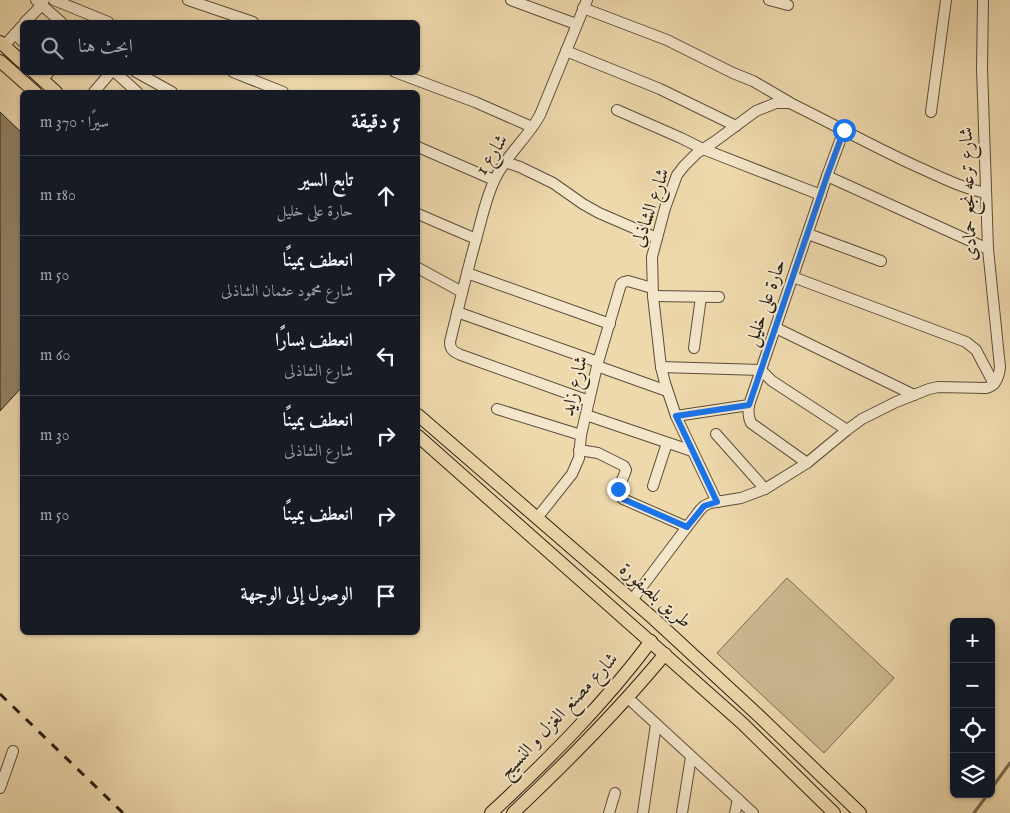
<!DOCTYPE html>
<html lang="ar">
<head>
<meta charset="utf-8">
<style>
	:root { --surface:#171b24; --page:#20242c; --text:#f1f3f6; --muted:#9ea1a6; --line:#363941 }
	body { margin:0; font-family:"IM FELL English",Amiri,serif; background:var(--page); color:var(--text); direction:rtl }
	.controls { position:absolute; right:15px; bottom:15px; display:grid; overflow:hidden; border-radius:8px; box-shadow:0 1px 4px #0004 }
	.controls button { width:45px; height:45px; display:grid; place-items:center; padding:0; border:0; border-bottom:1px solid var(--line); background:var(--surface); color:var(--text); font:25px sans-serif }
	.stop { position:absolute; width:15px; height:15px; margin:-11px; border:4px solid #1a73e8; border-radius:50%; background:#fff }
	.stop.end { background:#1a73e8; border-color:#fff; box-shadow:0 1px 5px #0008 }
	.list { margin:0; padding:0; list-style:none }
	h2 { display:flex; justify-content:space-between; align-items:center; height:65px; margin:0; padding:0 20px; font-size:21px }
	h2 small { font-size:16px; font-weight:400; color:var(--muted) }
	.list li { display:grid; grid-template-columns:32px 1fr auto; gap:15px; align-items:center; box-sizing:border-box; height:80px; padding:0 20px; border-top:1px solid var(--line) }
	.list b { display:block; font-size:19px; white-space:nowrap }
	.list p { margin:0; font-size:16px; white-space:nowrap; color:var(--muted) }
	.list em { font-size:16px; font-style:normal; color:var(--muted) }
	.icon { flex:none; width:28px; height:28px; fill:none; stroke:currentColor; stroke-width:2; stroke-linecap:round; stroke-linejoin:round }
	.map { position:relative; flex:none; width:1010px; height:813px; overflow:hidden; direction:ltr }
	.search { position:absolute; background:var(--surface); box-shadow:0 1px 4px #0004; left:20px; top:20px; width:400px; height:55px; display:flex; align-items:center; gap:12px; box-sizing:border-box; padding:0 18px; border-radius:8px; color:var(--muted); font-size:19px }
	.panel { position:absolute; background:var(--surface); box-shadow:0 1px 4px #0004; left:20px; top:90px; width:400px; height:545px; border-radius:8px; direction:rtl }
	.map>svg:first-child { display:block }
	.green { fill:#cdba93; stroke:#7c6d53 }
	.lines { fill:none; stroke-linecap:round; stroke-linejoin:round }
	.stream { stroke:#776950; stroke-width:3 }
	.building { fill:#908063; stroke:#2a2013 }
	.minor-casing { stroke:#5b4e3a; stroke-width:12 }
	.major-casing { stroke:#2a2013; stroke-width:14 }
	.minor { stroke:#f4e6ca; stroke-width:10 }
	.major { stroke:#eed9ad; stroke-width:12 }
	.rail { stroke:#2a2013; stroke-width:3; stroke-dasharray:9 9; stroke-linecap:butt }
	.route { stroke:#1a73e8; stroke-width:6 }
	.labels { text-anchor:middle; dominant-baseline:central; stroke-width:4; stroke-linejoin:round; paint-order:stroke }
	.street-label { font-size:19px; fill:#2a2013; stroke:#f4e6ca }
</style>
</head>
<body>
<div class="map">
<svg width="1010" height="813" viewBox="0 0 1010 813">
	<rect width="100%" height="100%" fill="#eed9ad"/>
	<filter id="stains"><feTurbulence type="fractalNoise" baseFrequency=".004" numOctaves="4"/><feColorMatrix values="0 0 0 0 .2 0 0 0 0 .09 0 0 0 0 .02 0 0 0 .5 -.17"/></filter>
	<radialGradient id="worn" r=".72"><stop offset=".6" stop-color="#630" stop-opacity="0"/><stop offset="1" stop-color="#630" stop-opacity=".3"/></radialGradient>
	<path class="green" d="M787,578l107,100 -70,75 -107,-100z"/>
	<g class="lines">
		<g class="stream">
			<path d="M991,789l19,-26"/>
			<path d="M974,813l14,-19"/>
		</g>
	</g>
	<path class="building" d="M0,112l22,21v254l-22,24z"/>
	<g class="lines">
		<g class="minor-casing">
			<g id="minor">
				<path d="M36,0l25,22"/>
				<path d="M54,0l54,22"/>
				<path d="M188,0l65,22"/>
				<path d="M511,0l65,24"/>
				<path d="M587,0l-47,115c-13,24 -35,41 -46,66 -9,20 -13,41 -19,62 -9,33 -17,66 -25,99 0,8 4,10 11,13l128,46"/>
				<path d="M769,0l19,5"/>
				<path d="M583,8l84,32 66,33 20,8 36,21"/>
				<path d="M25,22l17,-17 2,-5"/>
				<path d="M15,34l7,7"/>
				<path d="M4,46l18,-20"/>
				<path d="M566,51l94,38 76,37"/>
				<path d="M115,72l22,20"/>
				<path d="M136,72l36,20"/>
				<path d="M233,72l50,20"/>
				<path d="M395,72l80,30 57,25"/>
				<path d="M42,80l7,-8"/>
				<path d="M94,92l17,-20"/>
				<path d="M617,110l64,28 22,11 118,46"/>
				<path d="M931,112l15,-112"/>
				<path d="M418,147l76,33"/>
				<path d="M505,162l15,5 33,16 30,21 16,9 58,25"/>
				<path d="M827,176l161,73"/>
				<path d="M418,214l58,25"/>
				<path d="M808,234l73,27"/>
				<path d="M418,268l44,24"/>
				<path d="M467,273l143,51"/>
				<path d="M793,277l173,65 10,8 18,34"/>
				<path d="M653,296l66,1"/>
				<path d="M457,312l141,50"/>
				<path d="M776,328l138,67"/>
				<path d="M694,348l7,-51"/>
				<path d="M597,366l70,25"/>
				<path d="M661,367l100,3 11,11 75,49"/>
				<path d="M497,409l84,26"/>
				<path d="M586,415l106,36"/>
				<path d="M676,416l73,-11"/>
				<path d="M716,434l49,55"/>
				<path d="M579,450l19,3 26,13 2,4c-3,10 -12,21 -3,29l64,28"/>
				<path d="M807,463l-56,-40c-3,-6 -3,-11 -2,-18l78,-229 17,-46"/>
				<path d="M653,486l14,-43"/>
				<path d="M717,502l-41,-86 -11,-33 -4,-16 -8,-71 -1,-39 13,-49 12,-33 7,-9 13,-13 17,-11 42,-31 20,-8h14c43,21 84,44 128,64 22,10 44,21 68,26"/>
				<path d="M537,518l35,-44 7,-16 2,-23 17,-73 23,-78 3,-2 4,-1 24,7"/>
				<path d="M632,600l55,-73 13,-17 4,-4 6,-3 31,-5 24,-9 42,-26 40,-33 15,-11 34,-17 33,-13 9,-2 48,1c10,-2 13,-11 14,-21l-12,-118 -6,-181 1,-68"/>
				<path d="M628,698l125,115"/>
				<path d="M0,788l13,-37"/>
				<path d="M609,813l6,-20"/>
				<path d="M643,813l13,-89"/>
				<path d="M682,813l9,-56"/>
				<path d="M735,813l3,-14"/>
			</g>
		</g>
		<g class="major-casing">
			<g id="major">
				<path d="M0,42l22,20"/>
				<path d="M0,61l35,31"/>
				<path d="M34,72l22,20"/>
				<path d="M418,415l236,204 104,96 102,98"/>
				<path d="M418,436l324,287 92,90"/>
				<path d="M491,813c57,-53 113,-109 160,-172"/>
				<path d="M513,813c53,-50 105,-102 152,-159"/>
			</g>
		</g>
		<use href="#minor" class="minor"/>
		<use href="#major" class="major"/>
		<path class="rail" d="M0,694l123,119"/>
	</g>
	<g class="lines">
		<path class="route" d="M618,489l2,7 3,3 64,28 17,-21 13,-4 -41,-86 73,-11 78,-229 17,-46"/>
	</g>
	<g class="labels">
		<g class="street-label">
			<text transform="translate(492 155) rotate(-57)">شارع 1</text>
			<text transform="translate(969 194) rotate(-92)">شارع ترعه نجع حمادى</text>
			<text transform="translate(651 208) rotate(-71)">شارع الشاذلى</text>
			<text transform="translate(766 303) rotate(-71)">حارة على خليل</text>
			<text transform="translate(575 386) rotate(-76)">شارع زايد</text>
			<text transform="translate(655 596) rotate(41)">طريق بلصفورة</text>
			<text transform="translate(559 716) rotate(-47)">شارع مصنع الغزل و النسيج</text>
		</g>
	</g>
	<rect width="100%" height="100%" filter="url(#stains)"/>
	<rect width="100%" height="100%" fill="url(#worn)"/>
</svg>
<div class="controls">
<button>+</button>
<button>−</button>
<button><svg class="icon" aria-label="locate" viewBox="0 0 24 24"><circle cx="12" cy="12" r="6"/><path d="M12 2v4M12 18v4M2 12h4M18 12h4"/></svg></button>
<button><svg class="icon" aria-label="layers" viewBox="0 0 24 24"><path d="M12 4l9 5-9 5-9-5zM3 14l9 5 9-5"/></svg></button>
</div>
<div class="stop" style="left:844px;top:130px"></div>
<div class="stop end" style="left:618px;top:489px"></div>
<div class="search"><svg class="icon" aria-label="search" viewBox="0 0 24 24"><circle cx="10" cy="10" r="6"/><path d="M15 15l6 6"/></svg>ابحث هنا</div>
<section class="panel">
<h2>5 دقيقة<small>سيرًا · 370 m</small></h2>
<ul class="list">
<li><svg class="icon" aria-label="ahead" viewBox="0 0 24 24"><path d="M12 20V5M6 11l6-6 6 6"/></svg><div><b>تابع السير</b><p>حارة على خليل</p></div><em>180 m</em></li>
<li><svg class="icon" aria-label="right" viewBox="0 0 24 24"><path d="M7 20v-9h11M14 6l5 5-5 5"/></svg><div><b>انعطف يمينًا</b><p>شارع محمود عثمان الشاذلى</p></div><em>50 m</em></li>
<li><svg class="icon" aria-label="left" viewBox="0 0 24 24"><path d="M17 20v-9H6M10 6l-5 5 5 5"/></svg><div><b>انعطف يسارًا</b><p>شارع الشاذلى</p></div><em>60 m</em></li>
<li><svg class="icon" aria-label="right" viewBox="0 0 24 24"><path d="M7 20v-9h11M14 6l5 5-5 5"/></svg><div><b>انعطف يمينًا</b><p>شارع الشاذلى</p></div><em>30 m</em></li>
<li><svg class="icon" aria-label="right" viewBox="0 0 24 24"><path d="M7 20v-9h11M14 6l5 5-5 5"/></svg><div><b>انعطف يمينًا</b></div><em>50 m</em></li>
<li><svg class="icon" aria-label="arrive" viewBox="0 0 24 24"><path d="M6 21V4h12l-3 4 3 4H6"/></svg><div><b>الوصول إلى الوجهة</b></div></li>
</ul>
</section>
</div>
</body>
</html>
